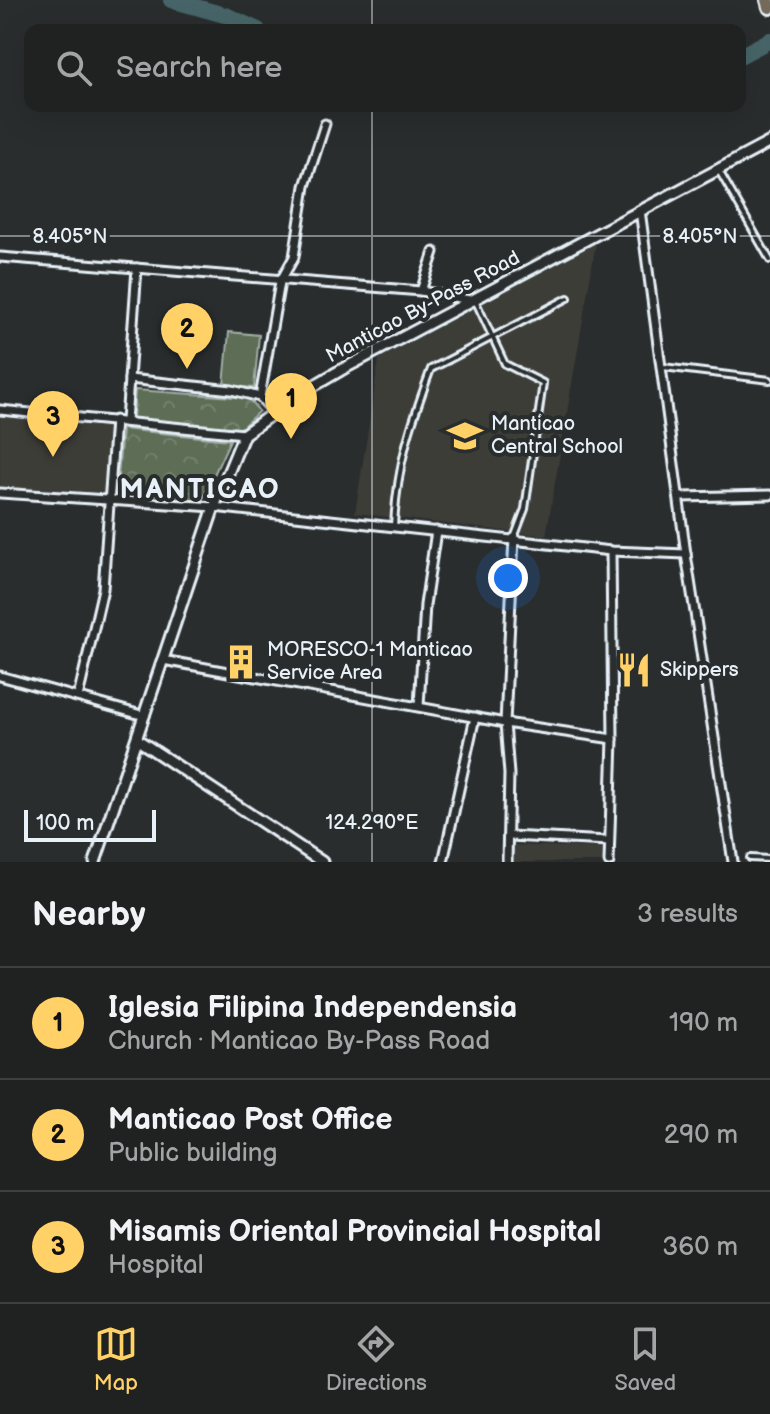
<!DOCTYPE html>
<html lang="en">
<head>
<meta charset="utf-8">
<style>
	:root { --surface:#202222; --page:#282a2a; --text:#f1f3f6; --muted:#a2a4a5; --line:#3d3f40; --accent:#ffd166 }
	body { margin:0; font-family:"Balsamiq Sans",sans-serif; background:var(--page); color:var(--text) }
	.scale { position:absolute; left:24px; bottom:20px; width:132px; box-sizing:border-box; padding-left:8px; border:4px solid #e8f1f8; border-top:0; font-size:22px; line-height:28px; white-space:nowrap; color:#e8f1f8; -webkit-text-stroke:6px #2a2d2e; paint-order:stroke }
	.you { position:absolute; left:508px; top:578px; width:28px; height:28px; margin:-20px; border:6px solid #fff; border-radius:50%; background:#1a73e8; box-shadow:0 0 0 12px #1a73e833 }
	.badge { display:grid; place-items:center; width:52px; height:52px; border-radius:50%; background:var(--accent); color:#111; font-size:26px; font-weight:700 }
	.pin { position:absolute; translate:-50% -66px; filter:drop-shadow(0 2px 4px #0008) }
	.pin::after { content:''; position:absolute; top:42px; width:28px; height:24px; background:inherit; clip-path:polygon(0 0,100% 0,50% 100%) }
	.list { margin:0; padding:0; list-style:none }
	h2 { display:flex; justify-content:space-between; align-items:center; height:104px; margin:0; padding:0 32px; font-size:34px }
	h2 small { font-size:26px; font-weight:400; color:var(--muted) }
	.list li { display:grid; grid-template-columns:52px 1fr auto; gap:24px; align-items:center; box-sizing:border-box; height:112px; padding:0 32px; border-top:2px solid var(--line) }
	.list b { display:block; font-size:30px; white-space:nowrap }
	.list p { margin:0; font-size:26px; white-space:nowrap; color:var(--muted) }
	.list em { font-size:26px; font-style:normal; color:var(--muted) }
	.icon { flex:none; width:44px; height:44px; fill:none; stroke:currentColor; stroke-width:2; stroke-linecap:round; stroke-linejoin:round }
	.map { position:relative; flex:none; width:770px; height:862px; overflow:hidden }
	.search { position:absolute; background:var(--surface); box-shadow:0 8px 32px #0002; left:24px; right:24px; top:24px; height:88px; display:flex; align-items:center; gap:20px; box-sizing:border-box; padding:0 28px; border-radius:16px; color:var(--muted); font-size:30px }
	.sheet { height:440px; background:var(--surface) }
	nav { display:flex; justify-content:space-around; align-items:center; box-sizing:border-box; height:112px; border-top:2px solid var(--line); background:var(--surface); font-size:22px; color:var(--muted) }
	nav a { display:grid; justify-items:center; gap:4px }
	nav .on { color:var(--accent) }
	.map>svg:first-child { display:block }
	.built { fill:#3c3c38 }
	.forest { fill:url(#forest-crowns); stroke:#a2afa7; stroke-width:2 }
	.pitch { fill:#5d6d56; stroke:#a2afa7; stroke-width:2 }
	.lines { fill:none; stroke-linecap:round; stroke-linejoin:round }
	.river { stroke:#466568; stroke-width:16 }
	.service-casing { stroke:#e8f1f8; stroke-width:10 }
	.minor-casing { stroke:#e8f1f8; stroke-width:13 }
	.tertiary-casing { stroke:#e8f1f8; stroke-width:15 }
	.trunk-casing { stroke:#e8f1f8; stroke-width:18 }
	.service { stroke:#2a2d2e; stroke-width:4 }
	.minor { stroke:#2a2d2e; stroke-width:7 }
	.tertiary { stroke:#2a2d2e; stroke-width:9 }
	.trunk { stroke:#736b5a; stroke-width:12 }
	.ticks { fill:none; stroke:#e8f1f8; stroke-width:2; stroke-opacity:0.45 }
	.labels { text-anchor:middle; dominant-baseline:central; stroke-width:8; stroke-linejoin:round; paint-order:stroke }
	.street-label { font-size:20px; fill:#e8f1f8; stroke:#2a2d2e }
	.poi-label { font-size:20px; fill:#e8f1f8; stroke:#2a2d2e; text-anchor:start }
	.district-label { font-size:28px; font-weight:bold; letter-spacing:2px; fill:#e8f1f8; stroke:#2a2d2e }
	.ticks-label { font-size:20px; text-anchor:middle; fill:#e8f1f8; stroke:#2a2d2e; stroke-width:8; stroke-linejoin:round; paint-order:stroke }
</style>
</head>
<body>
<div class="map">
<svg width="770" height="862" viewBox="0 0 770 862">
	<defs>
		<pattern id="forest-crowns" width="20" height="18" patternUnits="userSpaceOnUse" patternTransform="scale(2)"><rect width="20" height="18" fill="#5d6d56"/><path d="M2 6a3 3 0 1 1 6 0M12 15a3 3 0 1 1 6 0" fill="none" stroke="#74826f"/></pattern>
	</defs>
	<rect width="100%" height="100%" fill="#2a2d2e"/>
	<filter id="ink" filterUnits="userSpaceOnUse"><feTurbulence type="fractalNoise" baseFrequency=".0125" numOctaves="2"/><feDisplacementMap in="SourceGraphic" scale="16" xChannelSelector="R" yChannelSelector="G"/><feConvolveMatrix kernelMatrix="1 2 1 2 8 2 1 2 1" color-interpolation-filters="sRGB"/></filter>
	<g filter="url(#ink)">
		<g class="built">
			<path d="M596,243l-50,293 -191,-23 24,-154z"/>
			<path d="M0,417l109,9 -6,71 -103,-8z"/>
			<path d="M512,845l91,3 -1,14h-91z"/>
		</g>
		<g class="forest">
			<path d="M135,390l113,8 11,13 -19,18 -107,-11z"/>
			<path d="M122,429l108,11 -29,63 -85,-4z"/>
		</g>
		<path class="pitch" d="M229,332l30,3 -5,53 -30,-3z"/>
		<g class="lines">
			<g class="river">
				<path d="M171,0l57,16 30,14"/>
				<path d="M740,56l30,-16"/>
			</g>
			<g class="service-casing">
				<g id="service">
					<path d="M718,169l52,91"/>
					<path d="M476,302l29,62 38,19 -18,126 -11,29"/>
					<path d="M663,367l107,13"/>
					<path d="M394,526c3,-61 16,-100 37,-157l137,-71"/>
					<path d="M750,858l20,1"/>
				</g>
			</g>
			<g class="minor-casing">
				<g id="minor">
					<path d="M640,210l46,344 47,308"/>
					<path d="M0,257l421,34 54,10"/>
					<path d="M421,291l13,-39"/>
					<path d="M129,379l103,11 28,7"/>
					<path d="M0,410l244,24"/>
					<path d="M273,411l-13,-14 20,-115 14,-25 11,-71 20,-62"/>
					<path d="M126,421l11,-153"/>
					<path d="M0,493l214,14 397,44 75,3"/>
					<path d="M681,497l89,-2"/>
					<path d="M163,660l342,63 108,16"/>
					<path d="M0,676l145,40"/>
					<path d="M78,697l25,-108 12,-169"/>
					<path d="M419,706l6,-101 11,-74"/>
					<path d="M509,836l100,5"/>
					<path d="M443,862l32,-145"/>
					<path d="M507,862l2,-88 -4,-51 9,-185"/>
					<path d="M609,862l4,-123 -2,-188"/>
				</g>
			</g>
			<g class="tertiary-casing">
				<g id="tertiary">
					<path d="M138,740l184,122"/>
					<path d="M95,862l119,-355 30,-73 59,-42 38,-22 429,-228"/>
				</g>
			</g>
			<g class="trunk-casing">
				<path id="trunk" d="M768,0l2,7"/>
			</g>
			<use href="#service" class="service"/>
			<use href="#minor" class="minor"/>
			<use href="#tertiary" class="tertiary"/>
			<use href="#trunk" class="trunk"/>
		</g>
	</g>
	<path class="ticks" d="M372,0v30M372,106v756M0,236h770"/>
	<defs>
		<g id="school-bare" transform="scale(2.76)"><path d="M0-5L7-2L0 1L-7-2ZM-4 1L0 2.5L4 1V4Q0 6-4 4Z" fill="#ffd166" stroke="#2a2d2e" stroke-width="2.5" paint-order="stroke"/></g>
		<g id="building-bare" transform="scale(2.76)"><path d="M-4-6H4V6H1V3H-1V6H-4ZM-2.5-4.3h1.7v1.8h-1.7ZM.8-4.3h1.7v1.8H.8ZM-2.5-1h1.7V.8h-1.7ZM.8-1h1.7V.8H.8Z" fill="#ffd166" stroke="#2a2d2e" stroke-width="2.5" paint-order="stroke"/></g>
		<g id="restaurant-bare" transform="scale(2.76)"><path d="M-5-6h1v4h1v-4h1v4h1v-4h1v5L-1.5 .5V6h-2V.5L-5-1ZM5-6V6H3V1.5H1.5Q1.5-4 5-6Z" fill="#ffd166" stroke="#2a2d2e" stroke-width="2.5" paint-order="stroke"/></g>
	</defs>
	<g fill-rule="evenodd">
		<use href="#school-bare" x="465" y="436"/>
		<use href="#building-bare" x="241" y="662"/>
		<use href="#restaurant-bare" x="634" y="670"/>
	</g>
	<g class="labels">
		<g class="street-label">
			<text transform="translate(423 307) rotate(-28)">Manticao By-Pass Road</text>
		</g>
		<g class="poi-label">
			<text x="491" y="424">Manticao<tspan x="491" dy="23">Central School</tspan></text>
			<text x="267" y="650">MORESCO-1 Manticao<tspan x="267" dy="23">Service Area</tspan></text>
			<text x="660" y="670">Skippers</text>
		</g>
		<g class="district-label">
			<text x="200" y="489">MANTICAO</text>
		</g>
	</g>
	<g class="ticks-label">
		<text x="70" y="243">8.405°N</text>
		<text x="700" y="243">8.405°N</text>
		<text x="372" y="829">124.290°E</text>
	</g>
</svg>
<div class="scale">100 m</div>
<div class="you"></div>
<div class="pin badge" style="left:291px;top:439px">1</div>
<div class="pin badge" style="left:187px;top:369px">2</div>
<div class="pin badge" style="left:53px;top:457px">3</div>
<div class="search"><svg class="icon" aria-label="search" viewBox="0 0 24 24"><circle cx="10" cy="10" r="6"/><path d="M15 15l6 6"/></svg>Search here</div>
</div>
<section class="sheet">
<h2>Nearby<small>3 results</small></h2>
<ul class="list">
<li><span class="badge">1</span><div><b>Iglesia Filipina Independensia</b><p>Church · Manticao By-Pass Road</p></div><em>190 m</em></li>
<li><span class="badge">2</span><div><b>Manticao Post Office</b><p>Public building</p></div><em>290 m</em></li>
<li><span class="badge">3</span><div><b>Misamis Oriental Provincial Hospital</b><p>Hospital</p></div><em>360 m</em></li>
</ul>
</section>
<nav>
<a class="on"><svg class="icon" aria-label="map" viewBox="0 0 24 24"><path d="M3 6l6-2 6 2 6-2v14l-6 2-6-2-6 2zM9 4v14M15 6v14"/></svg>Map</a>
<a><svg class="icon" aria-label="directions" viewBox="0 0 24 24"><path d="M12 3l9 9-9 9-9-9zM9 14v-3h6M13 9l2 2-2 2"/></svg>Directions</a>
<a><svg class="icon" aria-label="saved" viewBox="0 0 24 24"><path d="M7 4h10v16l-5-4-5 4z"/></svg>Saved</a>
</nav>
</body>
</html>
